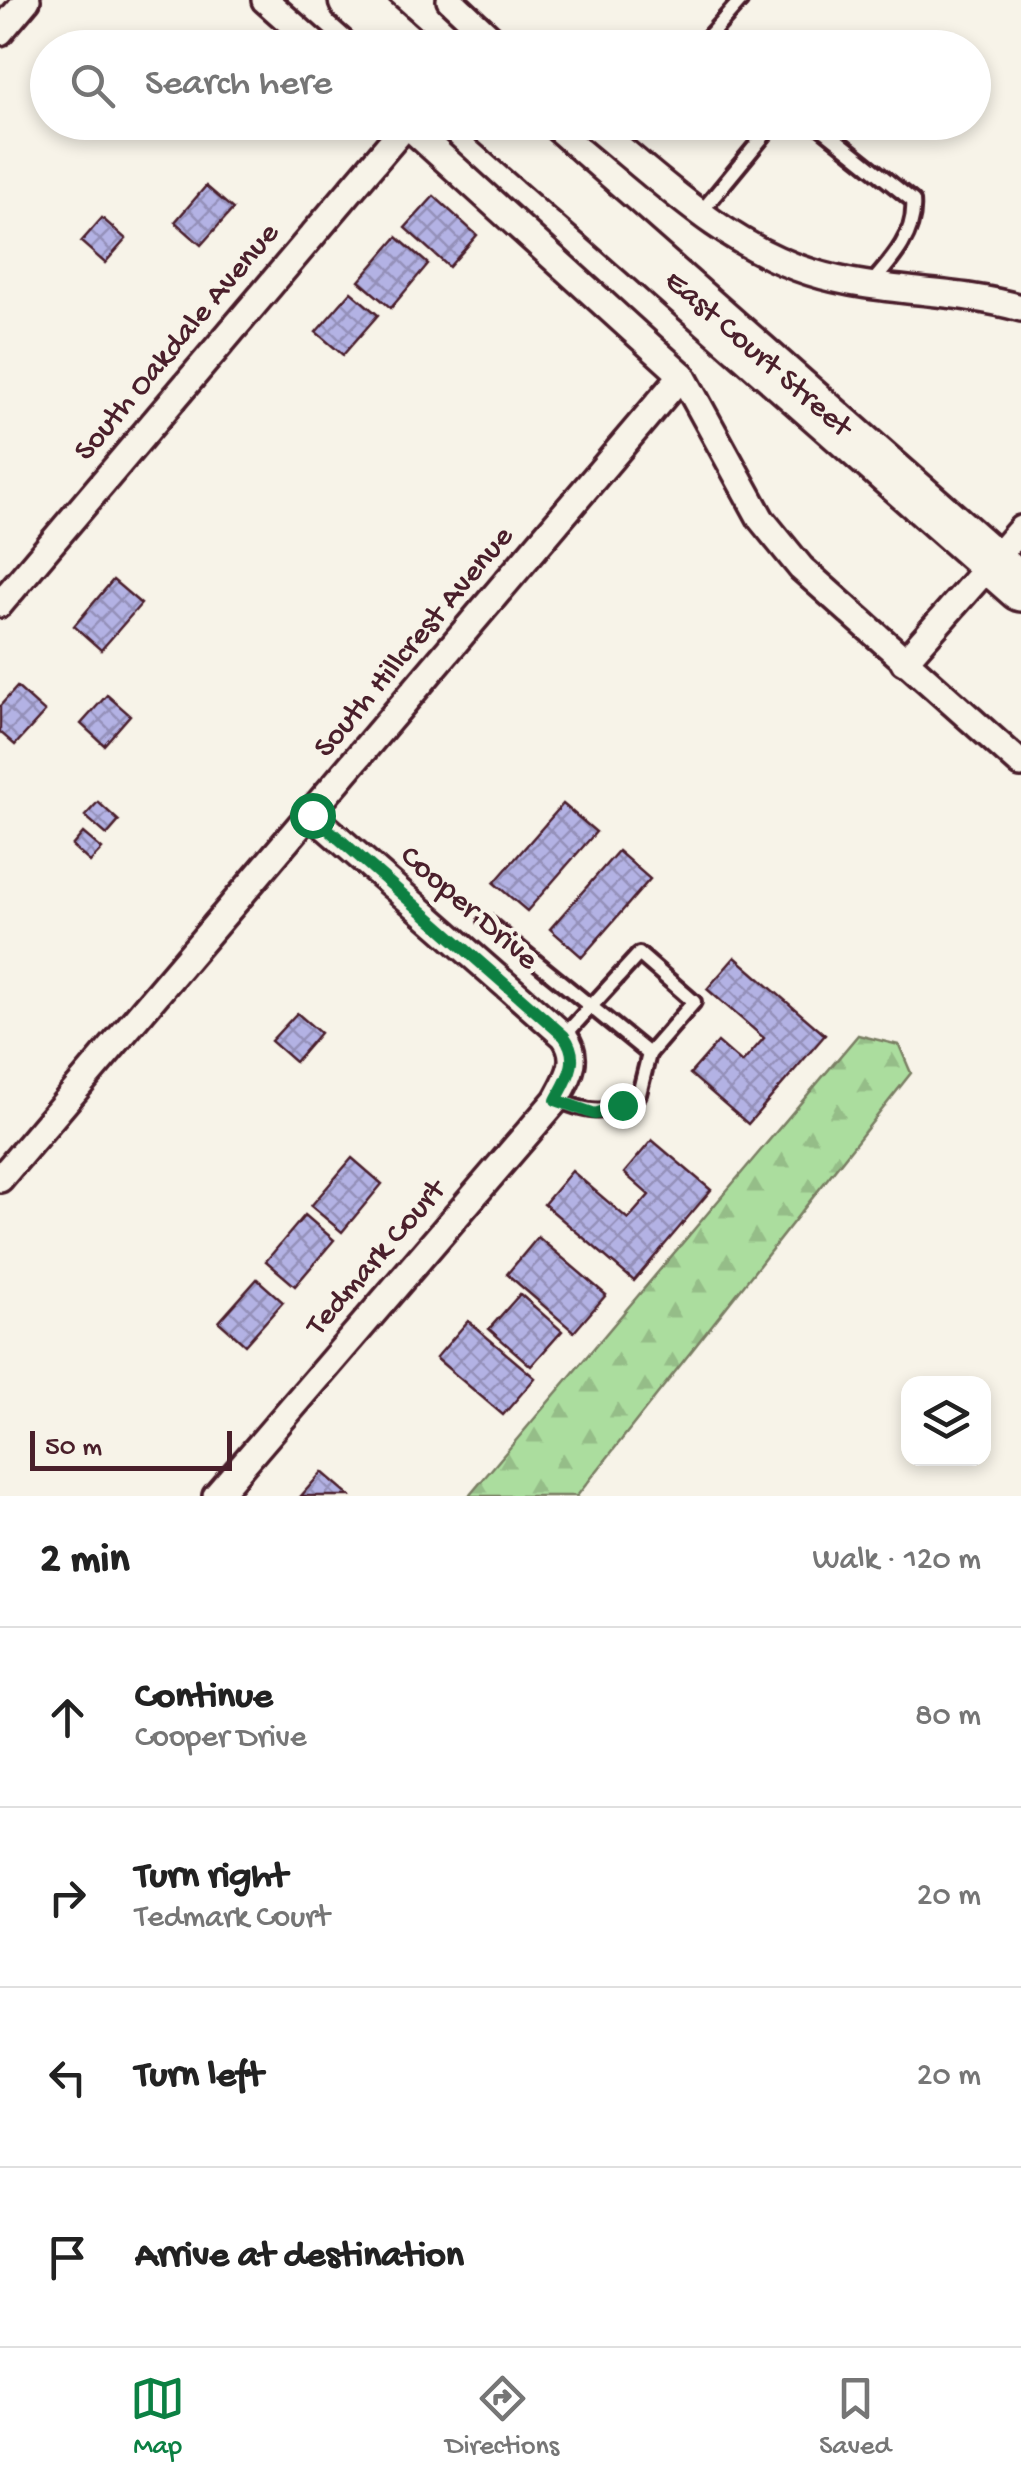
<!DOCTYPE html>
<html lang="en">
<head>
<meta charset="utf-8">
<style>
	:root { --surface:#fff; --page:#f6f6f6; --text:#222; --muted:#767676; --line:#e0e0e0; --accent:#0b8043 }
	body { margin:0; font-family:"Gochi Hand",sans-serif; background:var(--page); color:var(--text) }
	.controls { position:absolute; right:30px; bottom:30px; display:grid; overflow:hidden; border-radius:20px; box-shadow:0 5px 15px #0003 }
	.controls button { width:90px; height:90px; display:grid; place-items:center; padding:0; border:0; border-bottom:2px solid var(--line); background:var(--surface); color:var(--text); font:50px sans-serif }
	.scale { position:absolute; left:30px; bottom:25px; width:202px; box-sizing:border-box; padding-left:10px; border:5px solid #4a1f2b; border-top:0; font-size:28px; line-height:35px; white-space:nowrap; color:#4a1f2b; -webkit-text-stroke:8px #f7f3e8; paint-order:stroke }
	.stop { position:absolute; width:30px; height:30px; margin:-22px; border:8px solid #0b8043; border-radius:50%; background:#fff }
	.stop.end { background:#0b8043; border-color:#fff; box-shadow:0 2px 10px #0008 }
	.list { margin:0; padding:0; list-style:none }
	h2 { display:flex; justify-content:space-between; align-items:center; height:130px; margin:0; padding:0 40px; font-size:42px }
	h2 small { font-size:32px; font-weight:400; color:var(--muted) }
	.list li { display:grid; grid-template-columns:65px 1fr auto; gap:30px; align-items:center; box-sizing:border-box; height:180px; padding:0 40px; border-top:2px solid var(--line) }
	.list b { display:block; font-size:38px; white-space:nowrap }
	.list p { margin:0; font-size:32px; white-space:nowrap; color:var(--muted) }
	.list em { font-size:32px; font-style:normal; color:var(--muted) }
	.icon { flex:none; width:55px; height:55px; fill:none; stroke:currentColor; stroke-width:2; stroke-linecap:round; stroke-linejoin:round }
	.map { position:relative; flex:none; width:1021px; height:1496px; overflow:hidden }
	.search { position:absolute; background:var(--surface); box-shadow:0 5px 15px #0003; left:30px; right:30px; top:30px; height:110px; display:flex; align-items:center; gap:25px; box-sizing:border-box; padding:0 35px; border-radius:55px; color:var(--muted); font-size:38px }
	.sheet { height:850px; background:var(--surface) }
	nav { display:flex; justify-content:space-around; align-items:center; box-sizing:border-box; height:140px; border-top:2px solid var(--line); background:var(--surface); font-size:28px; color:var(--muted) }
	nav a { display:grid; justify-items:center; gap:5px }
	nav .on { color:var(--accent) }
	.map>svg:first-child { display:block }
	.forest { fill:url(#forest-firs); stroke:#7a7e64; stroke-width:2.5 }
	.building { fill:url(#building-cross-hatch); stroke:#4a1f2b; stroke-width:2.5 }
	.lines { fill:none; stroke-linecap:round; stroke-linejoin:round }
	.lane-casing { stroke:#4a1f2b; stroke-width:20 }
	.street-casing { stroke:#4a1f2b; stroke-width:32 }
	.highway-casing { stroke:#4a1f2b; stroke-width:52 }
	.lane { stroke:#f7f3e8; stroke-width:12 }
	.street { stroke:#f7f3e8; stroke-width:25 }
	.highway { stroke:#f7f3e8; stroke-width:45 }
	.route { stroke:#0b8043; stroke-width:12 }
	.labels { text-anchor:middle; dominant-baseline:central; stroke-width:10; stroke-linejoin:round; paint-order:stroke }
	.street-label { font-size:32px; fill:#4a1f2b; stroke:#f7f3e8 }
</style>
</head>
<body>
<div class="map">
<svg width="1021" height="1496" viewBox="0 0 1021 1496">
	<defs>
		<pattern id="forest-firs" width="22" height="20" patternUnits="userSpaceOnUse" patternTransform="scale(2.5)"><rect width="22" height="20" fill="#abdd9e"/><path d="M5 1l3.5 6h-7zM16 11l3.5 6h-7z" fill="#95bd88"/></pattern>
		<pattern id="building-cross-hatch" width="8" height="8" patternUnits="userSpaceOnUse" patternTransform="scale(2.5)"><rect width="8" height="8" fill="#b3b2e4"/><path d="M0 0l8 8M0 8l8-8" fill="none" stroke="#9490b9"/></pattern>
	</defs>
	<rect width="100%" height="100%" fill="#f7f3e8"/>
	<filter id="ink" filterUnits="userSpaceOnUse"><feTurbulence type="fractalNoise" baseFrequency=".01" numOctaves="2"/><feDisplacementMap in="SourceGraphic" scale="20" xChannelSelector="R" yChannelSelector="G"/><feConvolveMatrix kernelMatrix="1 2 1 2 8 2 1 2 1" color-interpolation-filters="sRGB"/></filter>
	<g filter="url(#ink)">
		<path class="forest" d="M858,1035l41,10 12,28 -334,423h-108z"/>
		<g class="building">
			<path d="M206,186l27,23 -32,36 -26,-23z"/>
			<path d="M434,196l43,39 -28,32 -44,-39z"/>
			<path d="M102,218l24,21 -21,24 -24,-21z"/>
			<path d="M397,237l31,27 -37,44 -32,-27z"/>
			<path d="M351,292l27,23 -35,40 -27,-23z"/>
			<path d="M113,580l28,24 -40,46 -27,-24z"/>
			<path d="M17,687l28,25 -30,33 -15,-13v-26z"/>
			<path d="M107,695l23,20 -26,30 -23,-21z"/>
			<path d="M98,802l21,19 -12,14 -22,-19z"/>
			<path d="M563,804l33,28 -69,79 -33,-28z"/>
			<path d="M83,833l19,16 -12,13 -18,-16z"/>
			<path d="M618,851l32,28 -68,78 -32,-28z"/>
			<path d="M735,957l90,78 -77,89 -58,-50 28,-32 24,21 22,-25 -57,-49z"/>
			<path d="M297,1013l23,20 -25,29 -24,-21z"/>
			<path d="M652,1140l59,50 -77,91 -90,-77 28,-33 56,48 21,-24 -25,-22z"/>
			<path d="M352,1158l30,26 -40,48 -31,-26z"/>
			<path d="M305,1215l29,25 -39,46 -29,-25z"/>
			<path d="M538,1237l68,58 -32,37 -67,-58z"/>
			<path d="M257,1279l26,23 -38,43 -26,-23z"/>
			<path d="M520,1294l42,37 -31,35 -42,-37z"/>
			<path d="M468,1321l67,57 -32,37 -67,-57z"/>
			<path d="M322,1472l28,24h-49z"/>
		</g>
		<g class="lines">
			<g class="lane-casing">
				<g id="lane">
					<path d="M702,44l39,-44"/>
					<path d="M814,122l99,79c3,33 -21,59 -42,83"/>
					<path d="M701,212l74,-90"/>
					<path d="M486,921l163,133 45,-52 -55,-48 -75,82"/>
					<path d="M556,1100c37,13 48,17 83,-6l10,-40"/>
				</g>
			</g>
			<g class="street-casing">
				<g id="street">
					<path d="M265,0l54,48"/>
					<path d="M450,0l51,48"/>
					<path d="M0,32l27,-32"/>
					<path d="M404,122l278,253 79,144 40,49 220,196"/>
					<path d="M589,122c69,56 135,123 221,150 68,22 142,16 211,36"/>
					<path d="M0,604l406,-479"/>
					<path d="M904,662l117,-133"/>
					<path d="M0,1179l682,-804"/>
					<path d="M216,1496l340,-396c12,-22 25,-41 8,-64l-252,-221"/>
				</g>
			</g>
			<g class="highway-casing">
				<g id="highway">
					<path d="M352,0l54,48"/>
					<path d="M492,122l529,466"/>
				</g>
			</g>
			<use href="#lane" class="lane"/>
			<use href="#street" class="street"/>
			<use href="#highway" class="highway"/>
		</g>
	</g>
	<g class="lines" filter="url(#ink)">
		<path class="route" d="M312,815l252,221c17,23 4,42 -8,64l39,14 27,-9"/>
	</g>
	<g class="labels">
		<g class="street-label">
			<text transform="translate(178 343) rotate(-50)">South Oakdale Avenue</text>
			<text transform="translate(757 355) rotate(41)">East Court Street</text>
			<text transform="translate(415 643) rotate(-50)">South Hillcrest Avenue</text>
			<text transform="translate(468 909) rotate(41)">Cooper Drive</text>
			<text transform="translate(377 1259) rotate(-49)">Tedmark Court</text>
		</g>
	</g>
</svg>
<div class="controls">
<button><svg class="icon" aria-label="layers" viewBox="0 0 24 24"><path d="M12 4l9 5-9 5-9-5zM3 14l9 5 9-5"/></svg></button>
</div>
<div class="scale">50 m</div>
<div class="stop" style="left:312px;top:815px"></div>
<div class="stop end" style="left:622px;top:1105px"></div>
<div class="search"><svg class="icon" aria-label="search" viewBox="0 0 24 24"><circle cx="10" cy="10" r="6"/><path d="M15 15l6 6"/></svg>Search here</div>
</div>
<section class="sheet">
<h2>2 min<small>Walk · 120 m</small></h2>
<ul class="list">
<li><svg class="icon" aria-label="ahead" viewBox="0 0 24 24"><path d="M12 20V5M6 11l6-6 6 6"/></svg><div><b>Continue</b><p>Cooper Drive</p></div><em>80 m</em></li>
<li><svg class="icon" aria-label="right" viewBox="0 0 24 24"><path d="M7 20v-9h11M14 6l5 5-5 5"/></svg><div><b>Turn right</b><p>Tedmark Court</p></div><em>20 m</em></li>
<li><svg class="icon" aria-label="left" viewBox="0 0 24 24"><path d="M17 20v-9H6M10 6l-5 5 5 5"/></svg><div><b>Turn left</b></div><em>20 m</em></li>
<li><svg class="icon" aria-label="arrive" viewBox="0 0 24 24"><path d="M6 21V4h12l-3 4 3 4H6"/></svg><div><b>Arrive at destination</b></div></li>
</ul>
</section>
<nav>
<a class="on"><svg class="icon" aria-label="map" viewBox="0 0 24 24"><path d="M3 6l6-2 6 2 6-2v14l-6 2-6-2-6 2zM9 4v14M15 6v14"/></svg>Map</a>
<a><svg class="icon" aria-label="directions" viewBox="0 0 24 24"><path d="M12 3l9 9-9 9-9-9zM9 14v-3h6M13 9l2 2-2 2"/></svg>Directions</a>
<a><svg class="icon" aria-label="saved" viewBox="0 0 24 24"><path d="M7 4h10v16l-5-4-5 4z"/></svg>Saved</a>
</nav>
</body>
</html>
